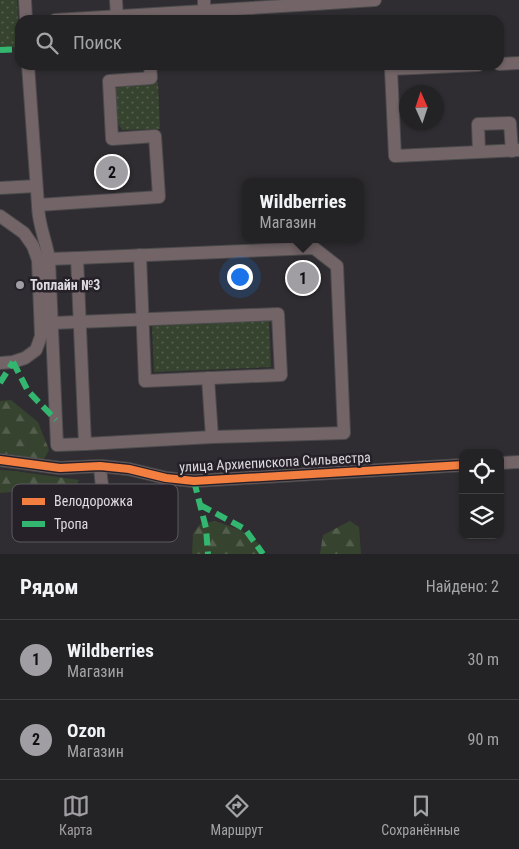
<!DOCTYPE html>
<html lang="ru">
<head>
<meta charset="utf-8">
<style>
	:root { --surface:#232225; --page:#2b2a2d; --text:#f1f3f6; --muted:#a3a4a7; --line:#403f42; --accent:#a19ea3 }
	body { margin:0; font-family:"Roboto Condensed",sans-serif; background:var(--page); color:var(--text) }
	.controls { position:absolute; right:15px; bottom:15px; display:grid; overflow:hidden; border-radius:10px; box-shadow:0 1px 4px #0004 }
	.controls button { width:45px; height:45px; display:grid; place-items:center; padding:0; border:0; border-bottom:1px solid var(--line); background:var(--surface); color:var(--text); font:25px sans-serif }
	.compass { position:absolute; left:399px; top:85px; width:45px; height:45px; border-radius:50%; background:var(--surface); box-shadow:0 1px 4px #0004; rotate:357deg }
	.you { position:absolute; left:239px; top:276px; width:18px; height:18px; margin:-12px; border:4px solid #fff; border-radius:50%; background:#1a73e8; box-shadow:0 0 0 8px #1a73e833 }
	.badge { display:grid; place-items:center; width:32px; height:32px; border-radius:50%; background:var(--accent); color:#111; font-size:16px; font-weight:700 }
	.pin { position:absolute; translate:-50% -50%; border:2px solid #fff; box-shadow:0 1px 5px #0006 }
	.popup { position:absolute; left:242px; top:178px; width:122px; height:65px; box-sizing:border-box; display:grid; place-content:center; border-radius:10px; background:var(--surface); filter:drop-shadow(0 1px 4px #0005); font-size:16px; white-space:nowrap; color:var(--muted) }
	.popup b { font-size:19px; color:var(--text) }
	.popup::after { content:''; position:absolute; left:50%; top:100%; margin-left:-10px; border:10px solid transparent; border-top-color:var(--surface) }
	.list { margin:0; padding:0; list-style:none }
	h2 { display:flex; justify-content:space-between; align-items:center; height:65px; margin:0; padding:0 20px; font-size:21px }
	h2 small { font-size:16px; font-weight:400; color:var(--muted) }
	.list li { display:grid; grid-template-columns:32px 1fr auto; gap:15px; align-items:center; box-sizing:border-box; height:80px; padding:0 20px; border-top:1px solid var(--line) }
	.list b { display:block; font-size:19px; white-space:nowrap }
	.list p { margin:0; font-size:16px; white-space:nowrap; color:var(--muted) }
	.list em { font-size:16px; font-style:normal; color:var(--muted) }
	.icon { flex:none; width:28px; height:28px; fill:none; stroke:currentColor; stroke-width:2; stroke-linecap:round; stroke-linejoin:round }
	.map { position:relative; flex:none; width:519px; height:554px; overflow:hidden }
	.search { position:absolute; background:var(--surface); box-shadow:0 1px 4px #0004; left:15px; right:15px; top:15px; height:55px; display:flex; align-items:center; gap:12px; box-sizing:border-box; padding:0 18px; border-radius:15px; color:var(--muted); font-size:19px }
	.sheet { height:225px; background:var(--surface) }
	nav { display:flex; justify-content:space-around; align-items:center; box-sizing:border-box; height:70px; border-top:1px solid var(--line); background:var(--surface); font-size:14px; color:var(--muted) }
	nav a { display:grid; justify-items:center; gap:2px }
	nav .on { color:var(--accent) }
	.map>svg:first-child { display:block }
	.grass { fill:url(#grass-dots) }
	.forest { fill:url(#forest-firs) }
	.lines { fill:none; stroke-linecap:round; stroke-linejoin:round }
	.minor-casing { stroke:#4b4a4c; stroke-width:14 }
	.minor { stroke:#736567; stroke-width:12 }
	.quiet { stroke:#33b770; stroke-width:6; stroke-dasharray:12 6; stroke-linecap:butt }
	.cycleway-casing { stroke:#262129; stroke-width:11 }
	.cycleway { stroke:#f27e40; stroke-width:8 }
	.poi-dot { fill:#a19ea3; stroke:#262129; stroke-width:2 }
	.labels { text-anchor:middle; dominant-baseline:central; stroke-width:5; stroke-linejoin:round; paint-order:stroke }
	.poi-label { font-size:14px; font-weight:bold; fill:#dedbe0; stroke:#262129; text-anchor:start }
	.street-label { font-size:14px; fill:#dedbe0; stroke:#262129 }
	.key { fill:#262129; stroke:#5d5960; stroke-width:1 }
	.key-label { font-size:14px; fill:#dedbe0 }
</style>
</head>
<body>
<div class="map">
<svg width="519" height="554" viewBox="0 0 519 554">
	<defs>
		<pattern id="grass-dots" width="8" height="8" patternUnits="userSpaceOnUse" patternTransform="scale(1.25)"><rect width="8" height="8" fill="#36432e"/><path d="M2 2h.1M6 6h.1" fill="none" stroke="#535e4c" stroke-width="1.8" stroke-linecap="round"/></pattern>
		<pattern id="forest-firs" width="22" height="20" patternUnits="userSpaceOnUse" patternTransform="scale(1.25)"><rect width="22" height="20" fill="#36432e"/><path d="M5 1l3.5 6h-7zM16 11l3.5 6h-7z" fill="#535e4c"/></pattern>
	</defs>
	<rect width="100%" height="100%" fill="#2f2d31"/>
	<g class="grass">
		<path d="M0,0h17l3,47 -20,1z"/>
		<path d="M158,82l2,47 -38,1 -5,-8 -1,-33 8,-4z"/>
		<path d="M269,319l2,48 -117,5 -2,-48z"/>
	</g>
	<g class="forest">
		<path d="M11,400l27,22 11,28 -6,11 -43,-7v-53z"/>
		<path d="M0,470l14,1 65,9 -3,7 -76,6z"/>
		<path d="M215,521l26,9 21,16 -3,8h-67l1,-20 7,-10z"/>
		<path d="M350,521l9,6 2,27h-41l3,-19z"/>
	</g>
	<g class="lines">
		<g class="minor-casing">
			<g id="minor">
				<path d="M25,0l1,20"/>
				<path d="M116,0l1,16"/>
				<path d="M204,0v11l95,-6 3,-5"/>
				<path d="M299,5l76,-5"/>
				<path d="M55,20l149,-9"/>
				<path d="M499,64l20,-1"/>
				<path d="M28,65l10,140 121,-8 -4,-61 -43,3 -3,-58 42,-3 -1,-13"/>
				<path d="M478,65l-87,4 4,87 124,-6"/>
				<path d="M479,152l-1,-28 32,-1 2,28"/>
				<path d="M0,188l36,-2"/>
				<path d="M38,205c0,19 8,35 11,54l8,186 28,-1"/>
				<path d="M0,216l24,17 9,13 5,14 3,76 -5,14 -11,8 -12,4 -13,1"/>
				<path d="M314,248l23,18 7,167 -132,4 -127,7 -8,-186z"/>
				<path d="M49,259l28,-1"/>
				<path d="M52,323l226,-9 3,61 -136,6 -5,-126"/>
				<path d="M208,378l4,59"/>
				<path d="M0,460l60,8 40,-2 29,3 37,9 28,3 269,-16"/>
				<path d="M500,463l19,-1"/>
				<path d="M100,466c2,26 2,39 32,38"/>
			</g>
		</g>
		<use href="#minor" class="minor"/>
		<g class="quiet">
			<path d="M0,50l20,-1"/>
			<path d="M13,362l15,29 28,29"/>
			<path d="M0,383l13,-21"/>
			<path d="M194,481l12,47 2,26"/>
			<path d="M200,505l45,24 18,25"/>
		</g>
		<g class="cycleway-casing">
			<path id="cycleway" d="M0,460l60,8 40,-2 29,3 37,9 28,3 269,-16"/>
		</g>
		<use href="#cycleway" class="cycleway"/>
	</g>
	<circle class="poi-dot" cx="20" cy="285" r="5"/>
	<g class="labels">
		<g class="poi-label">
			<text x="30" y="285">Топлайн №3</text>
		</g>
		<g class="street-label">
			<text transform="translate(275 462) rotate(-3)">улица Архиепископа Сильвестра</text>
		</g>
	</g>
	<rect x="12" y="484" width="166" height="58" rx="8" class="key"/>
	<rect x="22" y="498" width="23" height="7" fill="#f27e40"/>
	<rect x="22" y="521" width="23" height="6" fill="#33b770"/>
	<g class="key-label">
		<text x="54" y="506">Велодорожка</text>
		<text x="54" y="529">Тропа</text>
	</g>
</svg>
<div class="controls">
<button><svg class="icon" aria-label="locate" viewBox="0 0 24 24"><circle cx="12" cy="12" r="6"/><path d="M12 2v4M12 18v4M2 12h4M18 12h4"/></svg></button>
<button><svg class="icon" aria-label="layers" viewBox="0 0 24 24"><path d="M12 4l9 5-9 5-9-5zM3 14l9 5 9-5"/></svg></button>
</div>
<svg class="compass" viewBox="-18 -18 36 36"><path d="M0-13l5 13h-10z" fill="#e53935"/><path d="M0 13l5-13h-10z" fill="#a3a4a7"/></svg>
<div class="you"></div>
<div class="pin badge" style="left:303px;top:278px">1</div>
<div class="popup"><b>Wildberries</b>Магазин</div>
<div class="pin badge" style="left:112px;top:172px">2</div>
<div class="search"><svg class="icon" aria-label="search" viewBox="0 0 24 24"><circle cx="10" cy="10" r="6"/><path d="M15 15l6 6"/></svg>Поиск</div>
</div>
<section class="sheet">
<h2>Рядом<small>Найдено: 2</small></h2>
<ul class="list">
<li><span class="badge">1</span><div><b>Wildberries</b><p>Магазин</p></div><em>30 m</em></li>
<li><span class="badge">2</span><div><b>Ozon</b><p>Магазин</p></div><em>90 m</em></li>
</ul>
</section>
<nav>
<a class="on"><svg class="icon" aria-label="map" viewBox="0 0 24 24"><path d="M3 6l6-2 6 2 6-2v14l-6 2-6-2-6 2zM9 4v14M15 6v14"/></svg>Карта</a>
<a><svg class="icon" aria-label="directions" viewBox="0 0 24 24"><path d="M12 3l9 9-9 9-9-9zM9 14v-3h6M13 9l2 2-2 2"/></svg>Маршрут</a>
<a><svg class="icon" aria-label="saved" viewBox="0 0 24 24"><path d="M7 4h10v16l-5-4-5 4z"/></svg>Сохранённые</a>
</nav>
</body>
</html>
